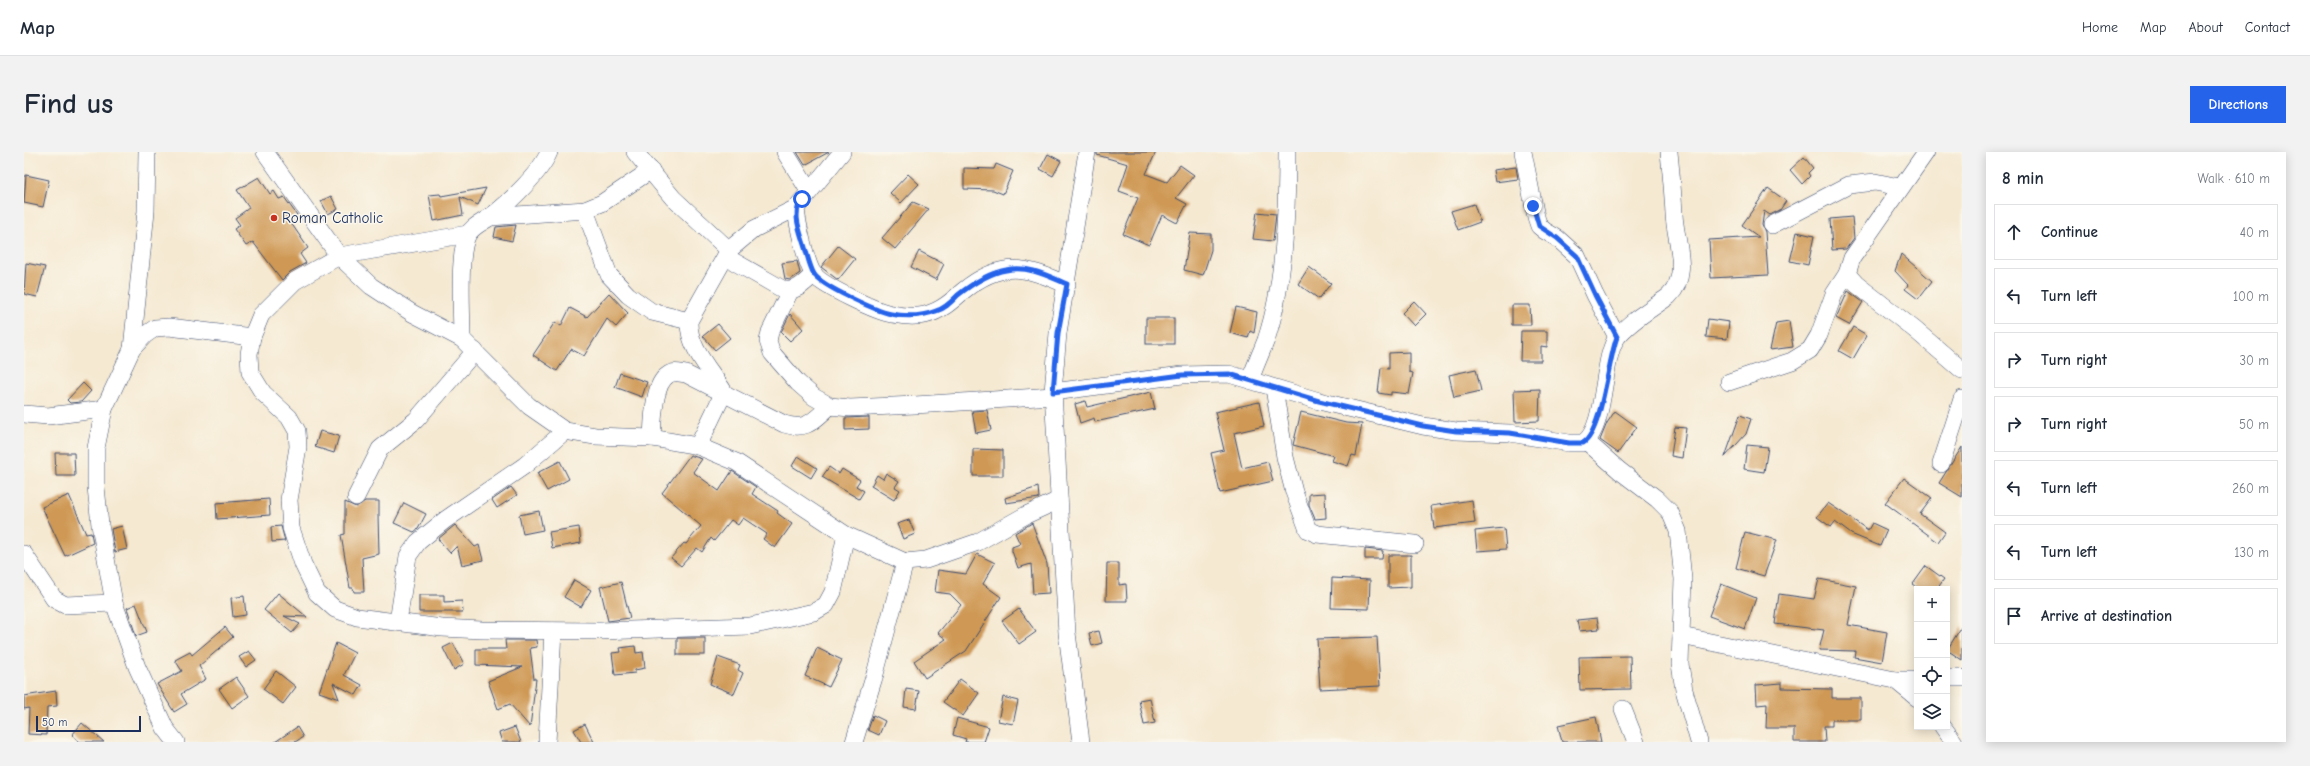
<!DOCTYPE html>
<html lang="en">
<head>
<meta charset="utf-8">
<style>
	:root { --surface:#fff; --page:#f2f2f3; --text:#1f2937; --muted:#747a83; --line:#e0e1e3; --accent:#2563eb }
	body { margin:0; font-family:"Comic Neue",sans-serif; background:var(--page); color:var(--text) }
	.controls { position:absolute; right:12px; bottom:12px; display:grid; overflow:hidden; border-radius:0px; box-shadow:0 2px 10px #0003 }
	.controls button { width:36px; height:36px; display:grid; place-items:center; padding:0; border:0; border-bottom:1px solid var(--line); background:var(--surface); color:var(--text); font:20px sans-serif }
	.scale { position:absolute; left:12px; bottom:10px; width:105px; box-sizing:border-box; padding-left:4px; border:2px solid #1b2f5e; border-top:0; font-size:11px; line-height:14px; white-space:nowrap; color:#1b2f5e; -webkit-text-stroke:3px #fbf7ec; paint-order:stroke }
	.stop { position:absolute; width:12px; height:12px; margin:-9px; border:3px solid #2563eb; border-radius:50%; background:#fff }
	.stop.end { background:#2563eb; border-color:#fff; box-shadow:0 1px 4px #0008 }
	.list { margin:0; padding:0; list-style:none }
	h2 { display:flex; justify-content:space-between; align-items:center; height:52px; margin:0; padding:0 16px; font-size:17px }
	h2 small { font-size:13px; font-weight:400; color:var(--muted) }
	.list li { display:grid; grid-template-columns:26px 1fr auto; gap:12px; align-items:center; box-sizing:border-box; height:56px; margin:0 8px 8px; padding:0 8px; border:1px solid var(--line); border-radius:0px }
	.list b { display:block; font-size:15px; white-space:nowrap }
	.list em { font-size:13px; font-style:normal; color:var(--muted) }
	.icon { flex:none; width:22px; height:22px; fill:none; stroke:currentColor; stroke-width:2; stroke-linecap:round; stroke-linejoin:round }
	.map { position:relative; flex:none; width:1938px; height:590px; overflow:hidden; border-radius:0px }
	header { display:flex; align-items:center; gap:24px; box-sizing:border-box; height:56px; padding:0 20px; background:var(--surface); border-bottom:1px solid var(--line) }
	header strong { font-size:19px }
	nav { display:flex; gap:22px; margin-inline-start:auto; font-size:14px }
	.intro { display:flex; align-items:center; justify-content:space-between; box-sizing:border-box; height:96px; padding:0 24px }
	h1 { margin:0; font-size:28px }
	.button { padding:10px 18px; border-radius:0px; background:var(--accent); color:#fff; font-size:14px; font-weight:700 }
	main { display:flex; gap:24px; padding:0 24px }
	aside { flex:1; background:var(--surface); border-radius:0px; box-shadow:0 2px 10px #0003 }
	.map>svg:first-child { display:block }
	.building { fill:#cf9954 }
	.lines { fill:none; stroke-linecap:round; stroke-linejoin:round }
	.minor-casing { stroke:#3c4b6f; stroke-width:18 }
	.minor { stroke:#fff; stroke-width:17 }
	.route { stroke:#2563eb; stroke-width:5 }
	.poi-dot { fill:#c8321e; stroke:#fbf7ec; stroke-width:1.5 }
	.labels { text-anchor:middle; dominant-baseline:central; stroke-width:3; stroke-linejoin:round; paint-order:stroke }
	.poi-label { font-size:15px; fill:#1b2f5e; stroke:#fbf7ec; text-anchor:start }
</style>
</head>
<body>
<header>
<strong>Map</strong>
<nav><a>Home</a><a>Map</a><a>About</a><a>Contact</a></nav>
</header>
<div class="intro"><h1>Find us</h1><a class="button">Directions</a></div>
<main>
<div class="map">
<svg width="1938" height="590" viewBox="0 0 1938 590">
	<rect width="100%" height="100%" fill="#fbf7ec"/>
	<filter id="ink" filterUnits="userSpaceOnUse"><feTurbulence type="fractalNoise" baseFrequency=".025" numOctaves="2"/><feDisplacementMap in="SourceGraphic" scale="8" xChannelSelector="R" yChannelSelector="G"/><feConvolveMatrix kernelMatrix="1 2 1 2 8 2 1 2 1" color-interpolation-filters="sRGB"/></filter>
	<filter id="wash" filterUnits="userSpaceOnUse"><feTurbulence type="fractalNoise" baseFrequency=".012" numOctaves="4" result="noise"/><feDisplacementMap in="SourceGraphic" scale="16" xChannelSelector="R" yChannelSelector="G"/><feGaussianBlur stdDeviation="0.9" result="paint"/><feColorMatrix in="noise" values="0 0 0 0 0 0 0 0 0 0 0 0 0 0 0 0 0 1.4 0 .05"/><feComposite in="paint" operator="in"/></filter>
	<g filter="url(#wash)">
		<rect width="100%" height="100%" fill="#f5e9d2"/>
		<g id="blocks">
			<g class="building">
				<path d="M773,0h32l-24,13z"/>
				<path d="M1073,0h59l-10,22 21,8 13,-17 14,10 -18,23 11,6 -10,19 -15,-8 -13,30 -26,-11 15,-36 -19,-7 9,-27 -31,-9z"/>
				<path d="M1024,2l13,7 -8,15 -13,-7z"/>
				<path d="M1780,5l9,11 -5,5 2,3 -8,8 -12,-14z"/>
				<path d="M972,12l17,7 -10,23 -10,-4 -29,-1v-21l30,1z"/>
				<path d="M1492,15l2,12 -23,3 -2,-12z"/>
				<path d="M884,22l11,10 -18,19 -11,-10z"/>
				<path d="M2,23l23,5 -6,27 -19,-4z"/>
				<path d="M235,25l11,17 4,-3 5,8 5,-2 13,18 -8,5 19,28 -8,6 6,9 -16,9 -8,8 -29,-38 -7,4 -12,-17 6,-4 -5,-7 14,-10 -12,-18z"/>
				<path d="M462,36l-8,17 -18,-8 3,18 -29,6 -5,-26 11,-1 1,2z"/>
				<path d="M1744,36l18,13 -6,9 -10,5 -6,-4 -2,14 3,7 3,43 -57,3 -2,-38 50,-3 -17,-12z"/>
				<path d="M307,44l7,13 -10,5 -7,-13z"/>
				<path d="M889,50l16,7 -34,40 -13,-11z"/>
				<path d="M1450,52l6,18 -22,8 -7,-19z"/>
				<path d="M1233,60l19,2 -3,27 -20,-2z"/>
				<path d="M1828,65l2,21 -8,11 -14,1 -2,-31z"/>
				<path d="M492,73l-4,16 -18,-4 2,-10z"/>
				<path d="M1773,80l17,4 -6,29 -18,-4z"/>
				<path d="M1166,81l21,1v16l-8,25 -19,-5z"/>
				<path d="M814,94l17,13 -17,21 -17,-13z"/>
				<path d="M895,99l25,13 -8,16 -25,-13z"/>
				<path d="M1877,102l31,27 -14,18 -13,-10 3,-4 -13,-14z"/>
				<path d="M773,109l3,12 -10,7 -5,-1 -3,-16z"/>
				<path d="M2,111l19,4 -8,30 -13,-3z"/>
				<path d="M1285,115l22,16 -12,16 -21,-15z"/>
				<path d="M1824,139l15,11 -14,23 -13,-7z"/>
				<path d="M585,141l19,20 -12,14 -9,-8 -23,37 -13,-7 -14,22 -24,-16 22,-33 6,4 9,-18 17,9z"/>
				<path d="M1390,149l12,13 -12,12 -12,-13z"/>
				<path d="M1488,153h18l1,20h-19z"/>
				<path d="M1212,155l21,5 -3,21 -4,-2 -2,7 -18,-5z"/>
				<path d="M766,162l13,15 -13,12 -9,-9z"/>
				<rect x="1122" y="166" width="28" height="26"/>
				<path d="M1684,167l21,3 -2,17 -21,-2z"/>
				<path d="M1765,169l4,26 -23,3 6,-27z"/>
				<path d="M694,172l12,14 -15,12 -12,-14z"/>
				<path d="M1829,175l14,8 -14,24 -14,-8z"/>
				<path d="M1497,179h26v16l-6,-1v15h-21z"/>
				<path d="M1385,200v20l4,1 -4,21 -18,-2v3l-13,-2 3,-25 8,1v-16z"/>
				<path d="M1452,217l5,22 -27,6 -5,-22z"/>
				<path d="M596,221l27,9 -5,15 -27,-10z"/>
				<path d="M59,231l8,8 -10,11 -11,1 -3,-3z"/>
				<path d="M1516,237l-1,32 -24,1 -1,-32z"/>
				<path d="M1127,240l4,17 -60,13 -1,-4 -14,5 -5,-19 10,-3 2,6z"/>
				<path d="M1235,250l5,24 -30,7 8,35 26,-6 5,19 -53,12 -9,-40 13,-3 -9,-38z"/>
				<path d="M963,258l4,20 -15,3 -4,-22z"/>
				<path d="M1591,259l22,16 -19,26 -18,-13 7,-17z"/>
				<path d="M1277,260l45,11 16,1 -6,32 -4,-1 -4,11 -16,-5 2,-5 -41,-11z"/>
				<path d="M1716,263l11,4 -5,15 -21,23z"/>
				<path d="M845,265v12l-24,1v-12z"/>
				<path d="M1651,275l11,1 -4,30 -11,-2z"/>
				<path d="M296,279l19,5 -5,17 -19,-6z"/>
				<path d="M1723,293l21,2 -4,25 -20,-3z"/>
				<path d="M1938,295v50l-23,-14z"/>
				<path d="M949,297l30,1v26h-30z"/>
				<path d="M31,301h19l1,23h-19z"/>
				<path d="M666,303l12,4 -9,13 26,19 13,-20 24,16 -4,7 26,17 -1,2 15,11 -17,24 -12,-9 4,-5 -24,-16 -5,7 -7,-5 -17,21 -3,-3 -9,14 -5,-4 -16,18 -10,-8 13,-15 2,1 15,-18 -39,-33z"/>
				<path d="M774,304l19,12 -6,10 -19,-12z"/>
				<path d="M536,309l9,18 -22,12 -10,-18z"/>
				<path d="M805,315l10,7 3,-5 18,11 -4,6 8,5 -5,8 -37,-22z"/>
				<path d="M862,321l13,8 -4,6 5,3 -6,10 -23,-14 6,-11 6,4z"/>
				<path d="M1880,326l28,20 -12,16 25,18 -7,10 -53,-39z"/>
				<path d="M487,335l6,8 -20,13 -5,-8z"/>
				<path d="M1014,335l1,11 -33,5 -1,-5z"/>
				<path d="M1301,341l1,25 -11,1 -6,-14v-11z"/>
				<path d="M45,343l17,39 5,-1 2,10 -28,13 -23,-49z"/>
				<path d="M245,347l1,16 -53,4 -1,-16z"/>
				<path d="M1448,348l3,23 -41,5 -3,-22z"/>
				<path d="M341,349h14v15l-1,-1 1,39 -17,4 2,34h-10l-1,-4h-3l-9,-53 4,-1v-32l11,5z"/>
				<path d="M380,351l22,11 -8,15 -4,3 -20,-9z"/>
				<path d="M1804,351l40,27 4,-7 15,7 -7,16 -29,-12 -16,-12 -4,5 -14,-10z"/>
				<path d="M515,359l4,19 -20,4 -4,-19z"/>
				<path d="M885,368l6,14 -12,5 -6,-15z"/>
				<path d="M1008,371l15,41 2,29 -16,1 -2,-30 -13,4 -6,-17v-4l8,-3 -5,-11z"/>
				<path d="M431,373l20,22 4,-2 4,15 -21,5 -5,-19 -7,7 -12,-14z"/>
				<path d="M98,374l5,23 -12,3 -4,-23z"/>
				<path d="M257,374l4,15 -13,1 -1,-15z"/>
				<path d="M555,375l2,16 -29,5 -3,-16z"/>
				<path d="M1480,376l2,21 -29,2 -2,-20z"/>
				<path d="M1721,380l32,8 -13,36 -28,-8z"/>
				<path d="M1341,397l18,2 -1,8h-17z"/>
				<path d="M953,402l18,9 -12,21 18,13 -35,54 -41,27 -11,-17 32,-22 -8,-6 23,-28 -11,-11 -15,-2 3,-22 28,4z"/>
				<path d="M1364,403h23v32l-23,1z"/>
				<path d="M1083,411h12v22l7,-1 1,17h-21z"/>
				<path d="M1902,414l18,13 -7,10h-17l-7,-5z"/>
				<path d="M1308,426l38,2 -1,29 -38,-1z"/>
				<path d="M1795,427l37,7 -8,39 39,7 -5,30 -28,-5 1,-6 -36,-1 5,-20 -49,-6 4,-30 35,5z"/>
				<path d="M550,428l17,10 -10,17 -17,-10z"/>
				<path d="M597,430l9,36 -22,3 -8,-34z"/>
				<path d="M1697,432l35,14 -11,31 -36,-13z"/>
				<path d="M254,441l29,24 -23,-1 16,8 -8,9 -28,-23z"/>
				<path d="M395,443h25v7l18,-1 1,11h-44z"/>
				<path d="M220,444l2,19 -13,2 -2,-19z"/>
				<path d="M112,452l11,28 -11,4 -9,-28z"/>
				<path d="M995,457l17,23 -17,12 -17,-23z"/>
				<path d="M1573,466l2,11 -20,2 -2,-11z"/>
				<path d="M1938,474v34l-15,-10z"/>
				<path d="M201,475l8,10 -34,29 7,13 -25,15 6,10 -13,8 -17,-28 25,-13 -7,-11 15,-8 2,3z"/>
				<path d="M1075,479l3,12 -10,3 -3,-13z"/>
				<path d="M1353,485l3,49 -60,3 -3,-50z"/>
				<rect x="653" y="486" width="28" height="17"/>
				<path d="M481,488h31l1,7 -7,1 4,31h2l-6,48 -20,-23 -12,5 -10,-28 34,-14 -46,-2v-16h30z"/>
				<path d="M312,491l19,10 -11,22 18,10 -6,10 -23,-12 6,16 -20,-7z"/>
				<path d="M429,491l11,21 -10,6 -11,-22z"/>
				<path d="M611,494l1,7 7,-1 2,16 -10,2v3l-20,2 -3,-22 9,-1 -1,-4z"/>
				<path d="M793,496l25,12 -13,27 -24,-11z"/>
				<path d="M225,499l7,9 -10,7 -7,-10z"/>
				<path d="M1606,504l1,33 -51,1 -1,-33z"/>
				<path d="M694,505l22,8 -2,5 5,3 -9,21 -24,-10z"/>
				<path d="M252,519l20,16 -13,17 -20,-15z"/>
				<path d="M212,525l13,19 -17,12 -13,-19z"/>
				<path d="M936,527l19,14 -16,23 -20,-14z"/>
				<path d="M1758,531v5l50,1v9h29v22h-29v6h-8l1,16h-31v-14h-28l1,-24 -10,1 -1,-20z"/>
				<path d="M882,537l13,2 -3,18 -12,-2z"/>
				<path d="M32,539l1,15 -10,1 -1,28 -18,-1 1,-26 -5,1v-13z"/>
				<path d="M979,545l15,4 -5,23 -15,-3z"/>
				<path d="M1126,546l5,25 -11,2 -5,-25z"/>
				<path d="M849,563l12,6 -6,14 -11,-5z"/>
				<path d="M1572,565l5,25h-39l-4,-17z"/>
				<path d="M933,566l32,9 -5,15h-19l1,-3 -13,-4z"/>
				<path d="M58,571l22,19h-24l-8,-7z"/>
				<path d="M561,572l9,18h-13l-7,-12z"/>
				<path d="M273,575l6,10 -8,5h-20z"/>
				<path d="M491,575l6,15h-19l-3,-9z"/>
			</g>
		</g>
	</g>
	<g filter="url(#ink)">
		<use href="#blocks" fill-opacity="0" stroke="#3c4b6f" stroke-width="1"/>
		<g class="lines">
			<g class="minor-casing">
				<g id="minor">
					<path d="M241,0l74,104 32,30 41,27 50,26 67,67 36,25 30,5 57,2 46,8 38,16 110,73 59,27 21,-2 52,-18 48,-27 33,-15"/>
					<path d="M611,0l38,46 56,52"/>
					<path d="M761,0l24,39"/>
					<path d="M818,0l-46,56c1,14 10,56 18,67 9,11 63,37 78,39 10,2 23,3 33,1 16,-4 27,-14 38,-24 38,-31 63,-25 104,-6"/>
					<path d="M1499,0l13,65 3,9 6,5 12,7 20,18 18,39 22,42"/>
					<path d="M1902,0l-74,106 -5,16 9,10 58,45 48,41"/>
					<path d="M561,58l24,65 19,20 24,17 37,9"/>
					<path d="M466,65l95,-7 17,-7 49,-33"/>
					<path d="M1748,73l77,-40 26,-3 24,5"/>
					<path d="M444,82l-129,22 -44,25 -34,34 -9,22 -3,17 1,18 13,21 26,24 8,14 1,16 -9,53 2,28 12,36 14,29 18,16 22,8 85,11 40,2 118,1 150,-5 64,-14 12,-7 7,-13 13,-57"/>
					<path d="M702,105l58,33c13,2 20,-7 30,-16"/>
					<path d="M766,139l-20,41 -2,9 4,12 26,30 16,14 16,9 20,2 65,-3 138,-9"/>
					<path d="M438,187c0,-24 -4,-83 5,-103 5,-10 15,-13 23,-19 18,-13 51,-45 59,-65"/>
					<path d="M108,197l14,-138 1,-59"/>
					<path d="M1226,228c5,-14 11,-27 16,-40 19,-57 21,-128 21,-188"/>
					<path d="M1705,230l63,-21 18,-11 9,-15 15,-41 13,-20"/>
					<path d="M1250,236l11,69 9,35 14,38 9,4 98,10"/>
					<path d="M1029,240l129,-17 47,-1 90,27 104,25 33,5 54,2 59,10h14c24,-14 18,-87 35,-107 13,-16 35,-28 51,-40 22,-22 6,-55 5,-82 -1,-21 -3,-41 -5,-62"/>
					<path d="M0,262l24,2 56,-7"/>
					<path d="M628,286c1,-17 1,-54 16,-63 5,-4 12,-2 18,-1l98,50c23,7 29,-3 46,-18"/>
					<path d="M1562,289l34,30 37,28 13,13 8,19 5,48 -3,85 4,26 15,52"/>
					<path d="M674,294l26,-54c-13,-22 -36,-44 -35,-71l40,-71 25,-21 42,-21"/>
					<path d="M1917,312l21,-65"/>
					<path d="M332,345l24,-48 36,-29 59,-69"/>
					<path d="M0,402l30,45 11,6 49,-2"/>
					<path d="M374,470l10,-66 10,-14 27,-22 79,-54 41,-35"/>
					<path d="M1657,484l214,44h22"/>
					<path d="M1923,526h15"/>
					<path d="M1871,528l22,18"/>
					<path d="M1599,557l13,33"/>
					<path d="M1919,575l11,15"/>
					<path d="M152,590l-11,-14 -28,-61 -23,-64 -14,-78 -4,-38v-39l8,-39 28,-60 13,-14 10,-7 14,-1 83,10"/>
					<path d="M523,590l6,-111"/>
					<path d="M830,590l21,-68 30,-112"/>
					<path d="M1057,590l-14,-109 -14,-241 5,-59 29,-181"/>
				</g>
			</g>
			<use href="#minor" class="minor"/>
		</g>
	</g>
	<g class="lines" filter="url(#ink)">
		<path class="route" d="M778,47c-11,16 -1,34 4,52 2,7 4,16 8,23 7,12 63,37 77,40 15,3 32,2 45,-3 9,-2 16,-10 22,-16 14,-11 30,-22 48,-25 22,-5 42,6 61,14l-9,49 -5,59 129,-17 47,-1 90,27 104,25 33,5 54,2 59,10h14c19,-11 25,-83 34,-106l-22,-42 -18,-39 -20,-18 -18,-12 -6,-20"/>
	</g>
	<circle class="poi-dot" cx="250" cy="66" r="4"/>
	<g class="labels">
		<g class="poi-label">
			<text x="258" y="66">Roman Catholic</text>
		</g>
	</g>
</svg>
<div class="controls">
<button>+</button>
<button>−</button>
<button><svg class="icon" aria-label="locate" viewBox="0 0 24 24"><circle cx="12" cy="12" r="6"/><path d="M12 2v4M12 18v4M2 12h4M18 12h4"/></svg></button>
<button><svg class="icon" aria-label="layers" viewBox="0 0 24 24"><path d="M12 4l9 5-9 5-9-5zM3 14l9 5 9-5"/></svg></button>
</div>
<div class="scale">50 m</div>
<div class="stop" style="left:778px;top:47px"></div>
<div class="stop end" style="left:1509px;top:54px"></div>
</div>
<aside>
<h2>8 min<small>Walk · 610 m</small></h2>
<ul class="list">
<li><svg class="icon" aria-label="ahead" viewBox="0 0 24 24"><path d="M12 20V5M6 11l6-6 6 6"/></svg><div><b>Continue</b></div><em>40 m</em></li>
<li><svg class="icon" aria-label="left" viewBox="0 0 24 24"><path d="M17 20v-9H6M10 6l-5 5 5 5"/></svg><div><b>Turn left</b></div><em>100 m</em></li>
<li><svg class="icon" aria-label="right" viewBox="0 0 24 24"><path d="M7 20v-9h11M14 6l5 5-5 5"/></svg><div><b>Turn right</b></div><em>30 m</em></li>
<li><svg class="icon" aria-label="right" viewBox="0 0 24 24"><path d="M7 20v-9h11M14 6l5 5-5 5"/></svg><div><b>Turn right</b></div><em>50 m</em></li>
<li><svg class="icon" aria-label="left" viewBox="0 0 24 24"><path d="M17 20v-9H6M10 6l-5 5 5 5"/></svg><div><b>Turn left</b></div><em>260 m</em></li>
<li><svg class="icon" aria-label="left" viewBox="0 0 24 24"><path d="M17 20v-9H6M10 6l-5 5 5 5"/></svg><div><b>Turn left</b></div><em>130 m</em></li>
<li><svg class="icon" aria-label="arrive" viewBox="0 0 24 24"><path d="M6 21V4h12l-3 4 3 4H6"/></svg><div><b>Arrive at destination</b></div></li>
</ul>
</aside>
</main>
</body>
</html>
